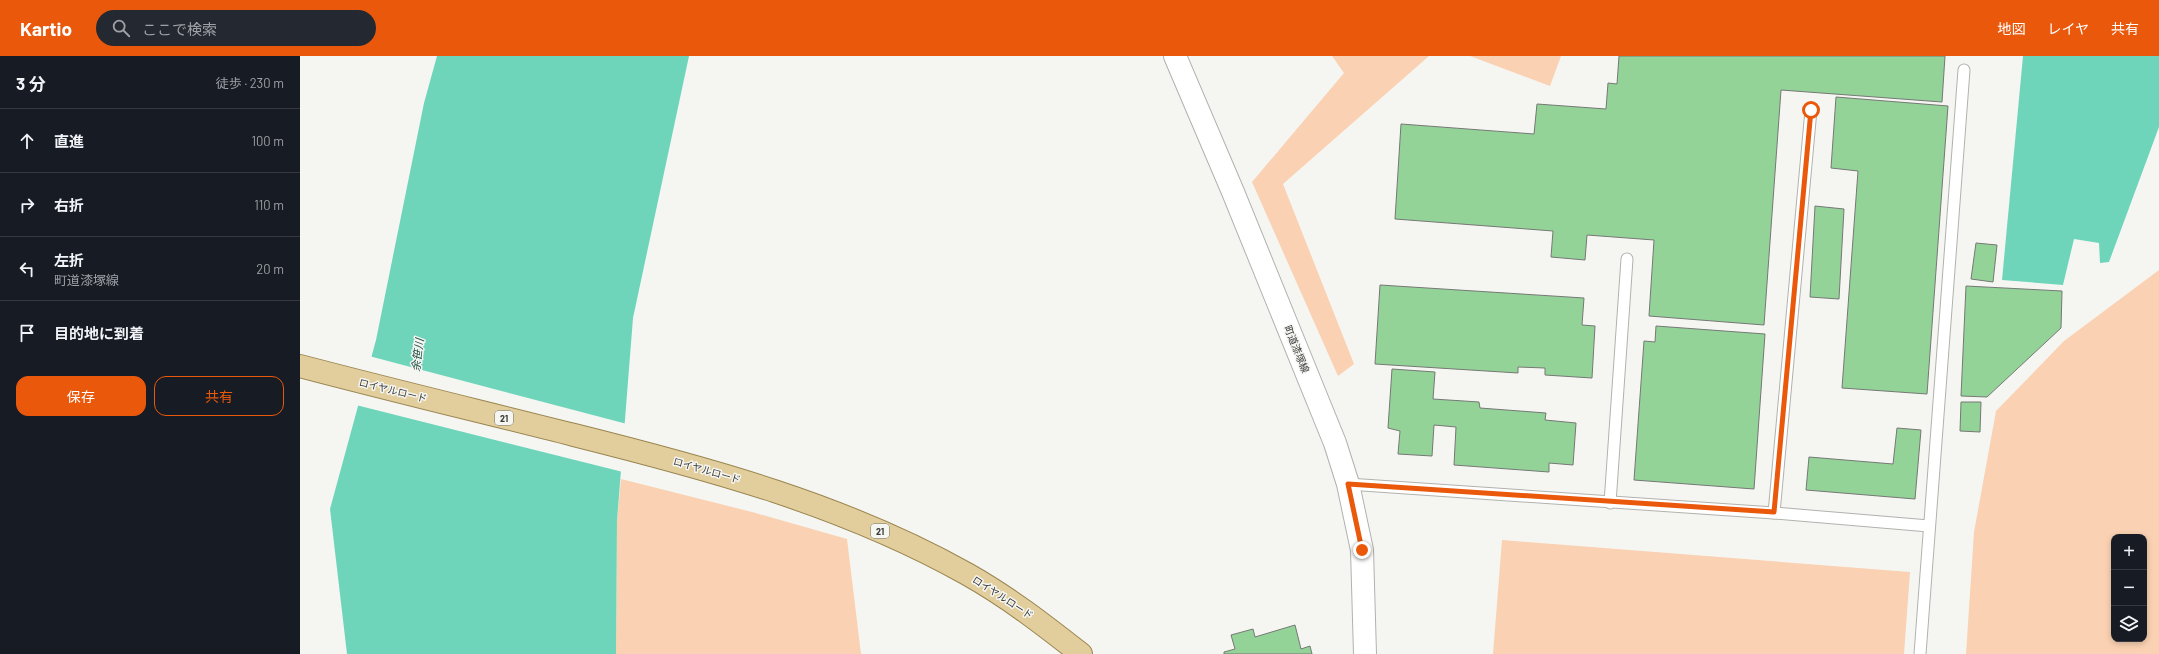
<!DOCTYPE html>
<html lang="ja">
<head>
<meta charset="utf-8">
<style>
	:root { --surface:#171b24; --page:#242831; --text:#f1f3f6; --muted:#9ea1a6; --line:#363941; --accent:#ea580c }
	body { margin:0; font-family:Barlow,"Noto Sans JP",sans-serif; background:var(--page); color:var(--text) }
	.controls { position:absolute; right:12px; bottom:12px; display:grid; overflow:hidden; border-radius:8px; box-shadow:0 2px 6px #0003 }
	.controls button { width:36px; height:36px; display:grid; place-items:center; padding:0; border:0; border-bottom:1px solid var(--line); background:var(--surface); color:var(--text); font:20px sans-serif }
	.stop { position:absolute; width:12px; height:12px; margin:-9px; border:3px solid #ea580c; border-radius:50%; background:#fff }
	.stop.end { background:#ea580c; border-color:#fff; box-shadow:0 1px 4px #0008 }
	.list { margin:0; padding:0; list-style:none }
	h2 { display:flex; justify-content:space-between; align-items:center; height:52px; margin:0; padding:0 16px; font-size:17px }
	h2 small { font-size:13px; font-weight:400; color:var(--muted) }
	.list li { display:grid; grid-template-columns:26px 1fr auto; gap:12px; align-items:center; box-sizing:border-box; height:64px; padding:0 16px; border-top:1px solid var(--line) }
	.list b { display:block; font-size:15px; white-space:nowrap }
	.list p { margin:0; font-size:13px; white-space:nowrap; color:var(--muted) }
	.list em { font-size:13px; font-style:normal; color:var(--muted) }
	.actions { display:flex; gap:8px; padding:12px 16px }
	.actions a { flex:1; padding:9px 0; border:1px solid var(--accent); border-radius:12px; text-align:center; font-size:14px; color:var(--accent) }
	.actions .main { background:var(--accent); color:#fff }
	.icon { flex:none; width:22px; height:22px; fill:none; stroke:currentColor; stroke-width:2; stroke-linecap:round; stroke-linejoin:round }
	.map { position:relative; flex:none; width:1859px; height:598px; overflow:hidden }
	header { display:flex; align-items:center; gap:24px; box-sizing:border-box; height:56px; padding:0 20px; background:var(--accent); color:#fff }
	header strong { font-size:19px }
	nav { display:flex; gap:22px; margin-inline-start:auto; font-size:14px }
	.search { width:280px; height:36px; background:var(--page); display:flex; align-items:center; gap:10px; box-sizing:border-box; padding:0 14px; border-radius:22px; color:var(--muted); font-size:15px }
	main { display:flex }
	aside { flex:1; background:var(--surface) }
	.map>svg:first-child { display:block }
	.green { fill:#fad1b2; fill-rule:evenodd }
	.water { fill:#6ed5bb }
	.pier { fill:#f5f6f2 }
	.building { fill:#94d398; stroke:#757875 }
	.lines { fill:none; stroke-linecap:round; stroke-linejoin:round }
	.service-casing { stroke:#b1b2ae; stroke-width:13 }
	.tertiary-casing { stroke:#b1b2ae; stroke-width:24 }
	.primary-casing { stroke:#9a854f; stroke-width:24 }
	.service { stroke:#fff; stroke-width:11 }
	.tertiary { stroke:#fff; stroke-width:22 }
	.primary { stroke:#e2ce9d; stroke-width:22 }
	.route { stroke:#ea580c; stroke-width:5 }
	.labels { text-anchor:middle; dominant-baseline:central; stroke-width:3; stroke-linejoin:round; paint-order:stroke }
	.shield { fill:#f5f6f2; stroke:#717270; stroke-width:1 }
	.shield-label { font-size:9px; font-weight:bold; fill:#393938 }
	.street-label { font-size:10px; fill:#393938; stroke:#f5f6f2 }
	.water-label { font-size:11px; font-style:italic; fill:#235045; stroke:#f5f6f2 }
</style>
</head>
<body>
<header>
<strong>Kartio</strong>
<div class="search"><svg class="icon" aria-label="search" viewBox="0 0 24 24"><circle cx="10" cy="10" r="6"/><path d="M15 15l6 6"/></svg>ここで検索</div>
<nav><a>地図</a><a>レイヤ</a><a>共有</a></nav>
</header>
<main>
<aside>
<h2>3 分<small>徒歩 · 230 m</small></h2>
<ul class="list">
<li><svg class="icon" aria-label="ahead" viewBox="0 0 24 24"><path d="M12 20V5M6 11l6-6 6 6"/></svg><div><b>直進</b></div><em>100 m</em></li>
<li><svg class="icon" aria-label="right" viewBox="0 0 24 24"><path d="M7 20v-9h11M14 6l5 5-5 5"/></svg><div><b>右折</b></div><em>110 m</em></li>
<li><svg class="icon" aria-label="left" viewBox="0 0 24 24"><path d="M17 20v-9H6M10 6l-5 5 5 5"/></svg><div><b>左折</b><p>町道漆塚線</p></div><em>20 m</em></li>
<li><svg class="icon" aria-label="arrive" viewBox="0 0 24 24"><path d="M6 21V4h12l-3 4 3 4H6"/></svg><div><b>目的地に到着</b></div></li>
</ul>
<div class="actions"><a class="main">保存</a><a>共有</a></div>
</aside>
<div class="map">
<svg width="1859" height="598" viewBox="0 0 1859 598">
	<rect width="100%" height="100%" fill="#f5f6f2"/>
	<g class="green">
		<path d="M1032,0h97l-146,128 71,180 -16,12 -86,-194 92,-109z"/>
		<path d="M1170,0h91l-11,30z"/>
		<path d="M1859,214v384h-193l8,-122 22,-121 68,-70zM1814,481h30v102h-30z"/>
		<path d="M321,423l131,33 95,27 14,115h-245l1,-133z"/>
		<path d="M1202,484l408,32 -6,82h-411z"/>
	</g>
	<g class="water">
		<path d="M137,0h252l-56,262 -16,203 -1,133h-269l-17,-145 46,-169 48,-237z"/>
		<path d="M1723,0h136v71l-50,135 -9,1 -1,-20 -25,-4 -11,46 -61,-5z"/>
	</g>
	<path class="pier" d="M69,300l258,68 -4,48 -267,-67z"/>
	<g class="building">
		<path d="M1319,0h326l-3,46 -161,-12 -17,235 -115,-9 5,-76 -67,-5 -2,25 -34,-3 2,-26 -158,-12 6,-95 133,10 3,-30 69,5 2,-26 9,1z"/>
		<path d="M1536,41l112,9 -21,288 -85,-6 16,-217 -27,-3z"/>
		<path d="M1515,150l29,3 -5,90 -29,-2z"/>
		<path d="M1676,187l21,2 -4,37 -22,-3z"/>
		<path d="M1080,229l204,13 -2,27 13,1 -3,52 -47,-3v-7l-27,-1v6l-143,-9z"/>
		<path d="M1666,230l96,5 -1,37 -74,69 -26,-1z"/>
		<path d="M1356,270l109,8 -11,155 -120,-9 10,-139 11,1z"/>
		<path d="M1092,313l43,3 -2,27 46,3 1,6 66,5 -1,7 31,3 -3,42 -24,-2v9l-95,-7 2,-38 -22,-2 -2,31 -34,-2 2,-23 -12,-3z"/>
		<path d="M1661,346h20l-1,30 -20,-1z"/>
		<path d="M1597,372l24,2 -6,69 -109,-9 3,-33 84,7z"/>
		<path d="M995,569l6,24 9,-3 2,8h-88v-2l11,-3 -4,-14 22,-6 2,8z"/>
	</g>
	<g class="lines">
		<g class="service-casing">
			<g id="service">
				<path d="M1048,428l426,29 155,13"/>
				<path d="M1310,447l17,-244"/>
				<path d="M1474,457l37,-403"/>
				<path d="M1620,598l44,-584"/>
			</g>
		</g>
		<g class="tertiary-casing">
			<path id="tertiary" d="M875,0l58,136 102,251 13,41 14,66 3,104"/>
		</g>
		<g class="primary-casing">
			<path id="primary" d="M0,310c91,24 183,46 274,69 136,34 270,70 393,139 41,23 77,51 114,80"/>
		</g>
		<use href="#service" class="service"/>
		<use href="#tertiary" class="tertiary"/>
		<use href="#primary" class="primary"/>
	</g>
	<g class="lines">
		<path class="route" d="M1062,494l-14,-66 426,28 37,-402"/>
	</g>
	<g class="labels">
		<g class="shield">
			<rect x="195" y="355" width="18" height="14" rx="3"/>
			<rect x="571" y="468" width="18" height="14" rx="3"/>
		</g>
		<g class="shield-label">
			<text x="204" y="362">21</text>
			<text x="580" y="475">21</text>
		</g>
		<g class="street-label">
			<text transform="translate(997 293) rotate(68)">町道漆塚線</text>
			<text transform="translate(93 334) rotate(14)">ロイヤルロード</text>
			<text transform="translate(407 414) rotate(16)">ロイヤルロード</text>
			<text transform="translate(703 541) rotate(33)">ロイヤルロード</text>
		</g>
		<g class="water-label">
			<text transform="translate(117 299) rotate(-83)">余笹川</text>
		</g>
	</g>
</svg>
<div class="controls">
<button>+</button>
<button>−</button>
<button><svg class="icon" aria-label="layers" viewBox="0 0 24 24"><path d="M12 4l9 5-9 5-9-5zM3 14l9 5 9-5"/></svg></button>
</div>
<div class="stop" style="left:1511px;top:54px"></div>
<div class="stop end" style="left:1062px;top:494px"></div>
</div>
</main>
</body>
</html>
